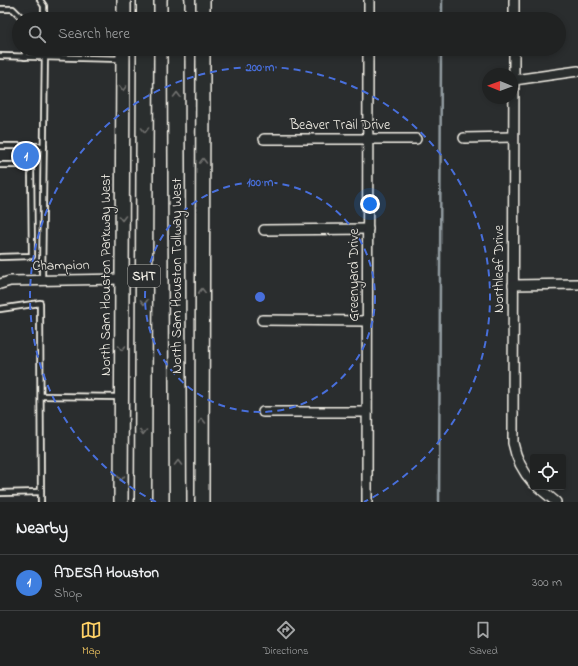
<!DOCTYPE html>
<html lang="en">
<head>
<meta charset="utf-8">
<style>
	:root { --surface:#202222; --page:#2d2f2f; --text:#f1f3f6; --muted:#a2a4a5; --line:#3d3f40; --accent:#ffd166 }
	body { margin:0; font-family:"Indie Flower",sans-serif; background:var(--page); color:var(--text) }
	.controls { position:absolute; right:12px; bottom:12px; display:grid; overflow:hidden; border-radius:4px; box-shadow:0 2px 6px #0003 }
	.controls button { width:36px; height:36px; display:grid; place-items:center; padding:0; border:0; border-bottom:1px solid var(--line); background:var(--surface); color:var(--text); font:20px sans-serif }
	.compass { position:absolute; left:482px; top:68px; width:36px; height:36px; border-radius:50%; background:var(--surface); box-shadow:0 2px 6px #0003; rotate:271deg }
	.you { position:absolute; left:370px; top:204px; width:14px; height:14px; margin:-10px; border:3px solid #fff; border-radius:50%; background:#1a73e8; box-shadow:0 0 0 6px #1a73e833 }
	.badge { display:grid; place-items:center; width:26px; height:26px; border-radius:50%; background:var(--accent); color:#fff; font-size:13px; font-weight:700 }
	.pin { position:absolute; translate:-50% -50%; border:2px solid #fff; box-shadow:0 1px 4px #0006 }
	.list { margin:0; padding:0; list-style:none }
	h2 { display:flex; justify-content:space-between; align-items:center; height:52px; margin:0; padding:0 16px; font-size:17px }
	h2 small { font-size:13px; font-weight:400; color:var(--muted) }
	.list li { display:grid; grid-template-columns:26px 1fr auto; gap:12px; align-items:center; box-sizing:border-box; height:56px; padding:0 16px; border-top:1px solid var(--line) }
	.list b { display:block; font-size:15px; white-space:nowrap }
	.list p { margin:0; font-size:13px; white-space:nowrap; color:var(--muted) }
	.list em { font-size:13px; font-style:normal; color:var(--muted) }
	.icon { flex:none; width:22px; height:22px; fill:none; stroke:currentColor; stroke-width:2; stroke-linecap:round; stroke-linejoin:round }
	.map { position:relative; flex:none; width:578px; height:502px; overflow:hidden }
	.search { position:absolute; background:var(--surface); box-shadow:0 2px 6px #0003; left:12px; right:12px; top:12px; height:44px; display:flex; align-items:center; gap:10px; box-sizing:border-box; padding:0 14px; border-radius:22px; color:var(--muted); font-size:15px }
	.sheet { height:108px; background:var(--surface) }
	nav { display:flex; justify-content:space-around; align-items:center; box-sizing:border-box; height:56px; border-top:1px solid var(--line); background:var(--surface); font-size:11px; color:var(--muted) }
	nav a { display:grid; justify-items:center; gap:2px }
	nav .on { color:var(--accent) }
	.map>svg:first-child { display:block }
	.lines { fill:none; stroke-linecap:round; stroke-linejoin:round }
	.stream { stroke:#929ca1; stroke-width:2.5 }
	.service-casing { stroke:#f4f1e8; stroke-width:8 }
	.minor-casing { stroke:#f4f1e8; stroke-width:12 }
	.secondary-casing { stroke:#f4f1e8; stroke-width:16 }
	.motorway-casing { stroke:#f4f1e8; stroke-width:19 }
	.service { stroke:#2a2d2e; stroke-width:4.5 }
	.minor { stroke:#2a2d2e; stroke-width:9 }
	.secondary { stroke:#2a2d2e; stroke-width:13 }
	.motorway { stroke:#2a2d2e; stroke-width:16 }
	.oneway { stroke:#71726f }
	.ring { fill:none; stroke:#486fdb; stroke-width:2; stroke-dasharray:7 5 }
	.labels { text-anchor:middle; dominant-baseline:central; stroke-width:3; stroke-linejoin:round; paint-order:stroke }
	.shield { fill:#2a2d2e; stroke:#b7b6b0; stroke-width:1 }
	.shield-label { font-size:13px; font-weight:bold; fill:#f4f1e8 }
	.street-label { font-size:14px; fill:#f4f1e8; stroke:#2a2d2e }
	.centre { fill:#486fdb; stroke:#2a2d2e; stroke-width:2 }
	.ring-label { font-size:12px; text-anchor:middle; font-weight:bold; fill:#486fdb; stroke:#2a2d2e; stroke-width:3; stroke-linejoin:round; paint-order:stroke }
</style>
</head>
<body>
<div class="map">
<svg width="578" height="502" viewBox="0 0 578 502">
	<rect width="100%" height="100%" fill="#2a2d2e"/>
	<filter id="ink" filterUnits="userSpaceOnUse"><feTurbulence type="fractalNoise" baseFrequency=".025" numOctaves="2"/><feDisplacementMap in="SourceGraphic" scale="8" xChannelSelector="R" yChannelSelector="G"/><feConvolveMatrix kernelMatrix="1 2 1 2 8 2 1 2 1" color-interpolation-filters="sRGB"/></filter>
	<g filter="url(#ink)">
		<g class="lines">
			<g class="stream">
				<path d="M442,19v-19"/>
				<path d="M439,502l2,-453"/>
			</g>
			<g class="service-casing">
				<g id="service">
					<path d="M40,0l4,6v13"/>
					<path d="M0,9h13l10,10"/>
					<path d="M0,56l122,3"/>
					<path d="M25,57v-8"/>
					<path d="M0,146h44"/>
					<path d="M0,165h31l1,91 -32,1"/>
					<path d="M42,281l3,-232"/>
					<path d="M0,309l40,-6 1,199"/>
					<path d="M41,396l80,1"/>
					<path d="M0,493l41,-1"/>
				</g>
			</g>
			<g class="minor-casing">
				<g id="minor">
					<path d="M514,0v19"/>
					<path d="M369,19v-19"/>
					<path d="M514,49l-1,394c3,15 10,29 20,40"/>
					<path d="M514,80l64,-9"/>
					<path d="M464,138l49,-1"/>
					<path d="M264,139h152"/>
					<path d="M264,230l104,-1"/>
					<path d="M0,284l10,-3 112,-2"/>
					<path d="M513,285l65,-1"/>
					<path d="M262,320l106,1"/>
					<path d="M263,412h104"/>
					<path d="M538,487l18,15"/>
					<path d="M367,502l1,-453"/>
				</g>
			</g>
			<g class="secondary-casing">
				<g id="secondary">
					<path d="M124,19v-19"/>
					<path d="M203,19v-19"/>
					<path d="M121,502l2,-453"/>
					<path d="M202,502l1,-453"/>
				</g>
			</g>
			<g class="motorway-casing">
				<g id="motorway">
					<path d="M176,0v19"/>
					<path d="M145,19v-19"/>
					<path d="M176,49l2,453"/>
					<path d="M143,502l2,-453"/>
				</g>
			</g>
			<use href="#service" class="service"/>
			<use href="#minor" class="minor"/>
			<use href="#secondary" class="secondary"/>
			<use href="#motorway" class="motorway"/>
		</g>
		<defs><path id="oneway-chevron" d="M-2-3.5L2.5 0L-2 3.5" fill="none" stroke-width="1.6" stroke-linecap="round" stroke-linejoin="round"/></defs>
		<g class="oneway">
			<use href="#oneway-chevron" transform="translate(123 88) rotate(90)"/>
			<use href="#oneway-chevron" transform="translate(177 95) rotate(-90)"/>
			<use href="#oneway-chevron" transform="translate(145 130) rotate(90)"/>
			<use href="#oneway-chevron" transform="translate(203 161) rotate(-90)"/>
			<use href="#oneway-chevron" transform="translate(122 218) rotate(90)"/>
			<use href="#oneway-chevron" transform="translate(202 291) rotate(-90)"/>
			<use href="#oneway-chevron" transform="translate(144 302) rotate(90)"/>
			<use href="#oneway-chevron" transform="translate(122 348) rotate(90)"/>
			<use href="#oneway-chevron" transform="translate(202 421) rotate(-90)"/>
			<use href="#oneway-chevron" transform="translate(143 432) rotate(90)"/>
			<use href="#oneway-chevron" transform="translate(178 463) rotate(-90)"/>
			<use href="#oneway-chevron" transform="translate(121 478) rotate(90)"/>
		</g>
	</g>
	<g class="ring">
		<circle cx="260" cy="297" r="115"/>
		<path d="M156 502A230 230 0 1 1 364 502"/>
	</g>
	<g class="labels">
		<rect class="shield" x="128" y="265" width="32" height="22" rx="3"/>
		<g class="shield-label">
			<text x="144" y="276">SHT</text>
		</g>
		<g class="street-label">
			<text x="340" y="125">Beaver Trail Drive</text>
			<text transform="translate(61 266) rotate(-1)">Champion</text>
			<text transform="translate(499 269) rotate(-90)">Northleaf Drive</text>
			<text transform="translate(106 275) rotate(-90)">North Sam Houston Parkway West</text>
			<text transform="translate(354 275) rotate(-90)">Greenyard Drive</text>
			<text transform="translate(177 276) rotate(-90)">North Sam Houston Tollway West</text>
		</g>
	</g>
	<circle cx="260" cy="297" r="6" class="centre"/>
	<g class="ring-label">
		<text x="260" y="71">200 m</text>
		<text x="260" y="186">100 m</text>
	</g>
</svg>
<div class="controls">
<button><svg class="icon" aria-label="locate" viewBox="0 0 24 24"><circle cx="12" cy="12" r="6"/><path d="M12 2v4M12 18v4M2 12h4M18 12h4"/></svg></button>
</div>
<svg class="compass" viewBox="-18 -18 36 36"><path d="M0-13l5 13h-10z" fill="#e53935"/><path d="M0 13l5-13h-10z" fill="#a2a4a5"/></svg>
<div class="you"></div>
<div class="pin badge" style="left:26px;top:156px;background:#3f7fe0">1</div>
<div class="search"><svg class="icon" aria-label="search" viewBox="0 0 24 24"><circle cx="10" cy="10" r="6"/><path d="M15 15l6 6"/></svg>Search here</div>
</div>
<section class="sheet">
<h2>Nearby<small></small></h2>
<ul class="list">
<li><span class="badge" style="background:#3f7fe0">1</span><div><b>ADESA Houston</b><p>Shop</p></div><em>300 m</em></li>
</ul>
</section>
<nav>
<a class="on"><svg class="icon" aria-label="map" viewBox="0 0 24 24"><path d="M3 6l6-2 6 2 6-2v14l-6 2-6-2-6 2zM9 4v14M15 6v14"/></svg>Map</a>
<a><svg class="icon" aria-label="directions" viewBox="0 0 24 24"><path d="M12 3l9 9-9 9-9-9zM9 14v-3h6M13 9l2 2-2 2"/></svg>Directions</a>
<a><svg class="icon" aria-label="saved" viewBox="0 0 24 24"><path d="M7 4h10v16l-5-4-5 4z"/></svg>Saved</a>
</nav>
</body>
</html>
